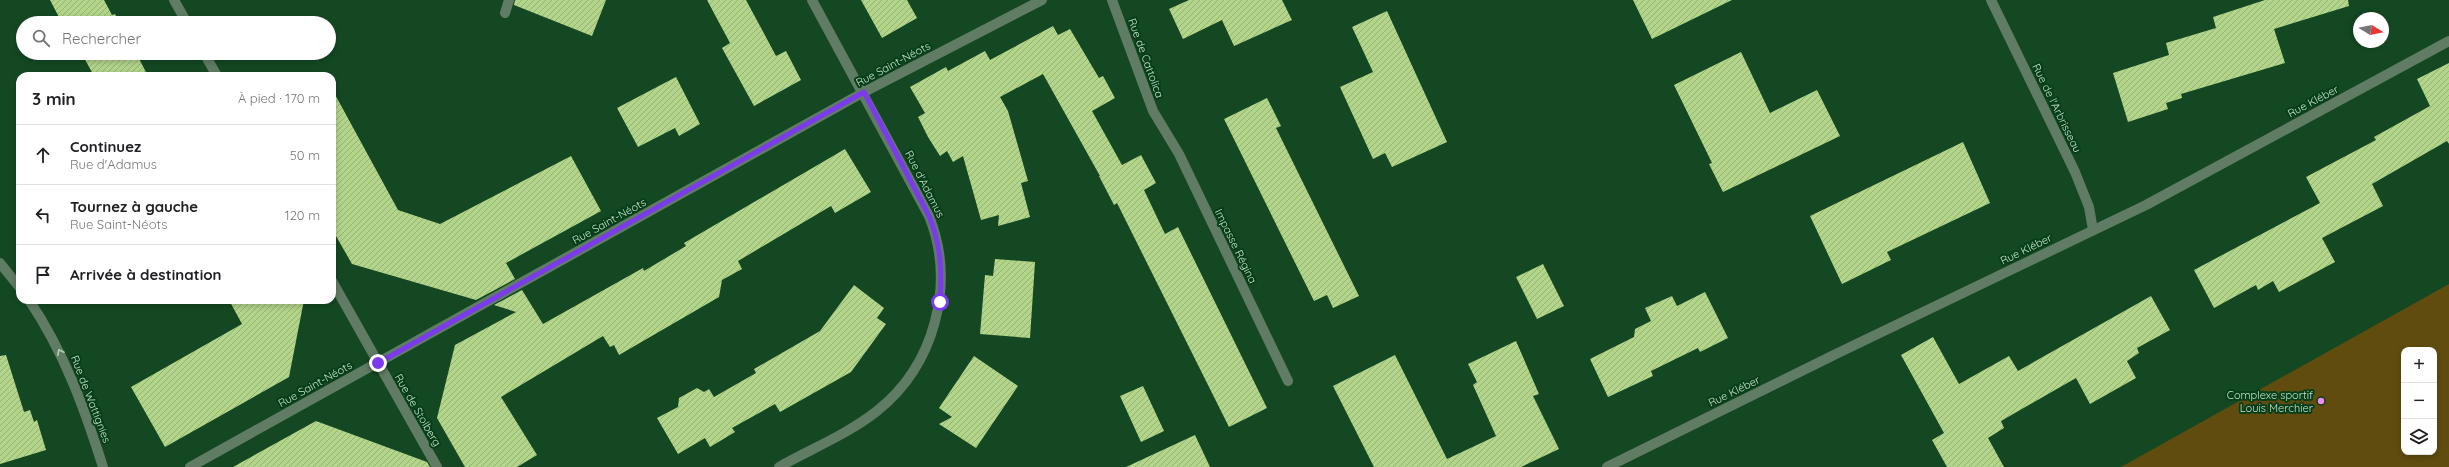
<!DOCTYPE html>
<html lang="fr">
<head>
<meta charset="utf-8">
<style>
	:root { --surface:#fff; --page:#f6f6f6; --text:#202124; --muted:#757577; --line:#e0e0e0 }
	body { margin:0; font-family:Quicksand,sans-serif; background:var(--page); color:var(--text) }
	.controls { position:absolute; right:12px; bottom:12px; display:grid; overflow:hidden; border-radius:8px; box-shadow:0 2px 6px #0003 }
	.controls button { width:36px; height:36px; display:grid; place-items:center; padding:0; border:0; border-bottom:1px solid var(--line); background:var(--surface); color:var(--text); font:20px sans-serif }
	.compass { position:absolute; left:2353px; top:12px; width:36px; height:36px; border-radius:50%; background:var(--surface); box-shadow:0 2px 6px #0003; rotate:100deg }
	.stop { position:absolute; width:12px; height:12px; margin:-9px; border:3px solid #7c3aed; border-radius:50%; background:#fff }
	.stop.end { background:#7c3aed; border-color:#fff; box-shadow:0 1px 4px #0008 }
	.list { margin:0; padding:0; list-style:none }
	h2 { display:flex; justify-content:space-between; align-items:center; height:52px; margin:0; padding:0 16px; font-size:17px }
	h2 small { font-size:13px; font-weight:400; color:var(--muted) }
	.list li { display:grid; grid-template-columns:26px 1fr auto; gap:12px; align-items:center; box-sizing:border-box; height:60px; padding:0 16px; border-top:1px solid var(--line) }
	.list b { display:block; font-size:15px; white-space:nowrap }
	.list p { margin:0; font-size:13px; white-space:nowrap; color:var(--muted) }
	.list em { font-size:13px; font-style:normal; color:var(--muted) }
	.icon { flex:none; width:22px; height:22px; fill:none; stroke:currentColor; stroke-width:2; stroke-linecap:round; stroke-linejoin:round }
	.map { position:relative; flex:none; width:2449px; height:467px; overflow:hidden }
	.search { position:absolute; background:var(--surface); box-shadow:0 2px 6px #0003; left:16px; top:16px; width:320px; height:44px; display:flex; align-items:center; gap:10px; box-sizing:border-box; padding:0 14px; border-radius:22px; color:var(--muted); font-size:15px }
	.panel { position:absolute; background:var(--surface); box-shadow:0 2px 6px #0003; left:16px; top:72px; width:320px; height:232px; border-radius:12px }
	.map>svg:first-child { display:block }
	.park { fill:#604c0f; fill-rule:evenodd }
	.building { fill:url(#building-hatch) }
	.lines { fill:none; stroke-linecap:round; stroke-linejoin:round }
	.minor { stroke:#607c64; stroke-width:10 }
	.oneway { stroke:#b2ceb6 }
	.route { stroke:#7c3aed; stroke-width:5 }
	.poi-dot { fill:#f489ef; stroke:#053e18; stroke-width:1.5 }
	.labels { text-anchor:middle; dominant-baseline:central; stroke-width:4; stroke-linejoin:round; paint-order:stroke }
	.street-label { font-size:11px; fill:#c7e2cb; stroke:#053e18 }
	.poi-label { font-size:11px; fill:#c7e2cb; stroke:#053e18; text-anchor:end }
</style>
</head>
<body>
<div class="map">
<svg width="2449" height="467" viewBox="0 0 2449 467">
	<defs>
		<pattern id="building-hatch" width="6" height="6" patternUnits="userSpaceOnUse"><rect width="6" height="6" fill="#b2d58a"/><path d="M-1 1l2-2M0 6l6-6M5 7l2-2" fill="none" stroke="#94b177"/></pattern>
	</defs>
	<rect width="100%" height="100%" fill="#144822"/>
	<path class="park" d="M2449,284v183h-328zM2404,350h30v102h-30z"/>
	<g class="building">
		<path d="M50,0h54l8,15 3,-1 5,9h-58z"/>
		<path d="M515,0h91l-14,36 -78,-31z"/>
		<path d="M707,0h39l30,56 10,-5 15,29 -47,26 -32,-58 8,-5z"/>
		<path d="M861,0h46l10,18 -35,20z"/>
		<path d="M1189,0h93l10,20 -58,26 -12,-26 -39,19 -14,-30z"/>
		<path d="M1633,0h99l-80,39z"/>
		<path d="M2265,0h83l1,6 -75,23 11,34 -104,31 1,4 -16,5 2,6 -40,13 -15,-49 56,-18 -3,-12 50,-15 -3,-11z"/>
		<path d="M1387,11l60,131 -55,25 -7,-14 -12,6 -33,-72 33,-15 -21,-45z"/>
		<path d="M1053,26l5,9 12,-6 29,49 4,-2 12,22 -23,13 30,54 19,-10 15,28 -12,7 21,44 13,-7 89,181 -38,19 -112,-224 -3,2 -15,-29h1l-57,-102 -43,23 8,14 20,70 -7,2 9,34 -32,9 1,-11 -18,5 -18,-64 -10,6 -6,-11 -7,5 -12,-19 -10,-20 7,-4 -15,-26 36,-20 2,4 37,-20 5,9z"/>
		<path d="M1741,52l29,61 47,-23 23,46 -117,56 -14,-28 3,-1 -38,-78z"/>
		<path d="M78,53h58l12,23h-54l-12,-22 -3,1z"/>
		<path d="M2449,63v81l-2,-3 -75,43 11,22 -61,32 13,24 -56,30 -6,-11 -15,9 -2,-5 -42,23 -20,-38 126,-67 -14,-26 70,-37 -2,-3 56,-31 -13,-27z"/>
		<path d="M676,77l24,47 -21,12 -4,-8 -37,19 -21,-39z"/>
		<path d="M332,89l66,121 42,14 131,-68 30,55 -95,52 9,16 -39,21 -124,-36 -20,-35z"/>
		<path d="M1267,98l14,28 -5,2 83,168 -26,12 -6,-13 -13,6 -90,-182z"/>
		<path d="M1963,142l27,61 -103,49 4,8 -49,24 -32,-68z"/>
		<path d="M845,149l26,43 -36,21 -4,-7 -93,55 4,8 -20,11 -3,17 -100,58 -5,-10 -4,2 -7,-11 -102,61 36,58 -20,12h-52l-28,-49 18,-73 61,-33 -22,-7 28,-15 21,34 100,-56 1,3 42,-25 -2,-3z"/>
		<path d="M995,259l40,3 -5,76 -50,-4 5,-59 8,1z"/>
		<path d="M1543,264l21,42 -27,13 -21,-42z"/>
		<path d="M854,285l30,23 -7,10 9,6 -35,48 -71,40 -5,-8 -43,24 3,4 -25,15 -5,-9 -27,16 -21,-36 21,-11 1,-9 18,-10 7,4 5,-3 5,8 42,-24 -2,-4 66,-38z"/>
		<path d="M1705,292l23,46 -28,14 -2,-4 -47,23 2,5 -45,21 -18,-38 44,-22 1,-8 16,-8 -6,-13 27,-12 5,10z"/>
		<path d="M2151,296l19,34 -33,18 2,5 -12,8 9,17 -46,26 -14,-26 -75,43 3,7 -16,10 16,29h-57l-15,-27 12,-7 -43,-78 32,-18 26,47 50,-28 9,15z"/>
		<path d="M229,300h75l-15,77 -124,70 -34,-60 111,-63z"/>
		<path d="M1516,341l23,53 -6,2 26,53 -38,18h-147l-41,-81 62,-31 52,104 49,-23 -23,-51 4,-3 -9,-18z"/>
		<path d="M6,355l18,57 6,-2 4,12 3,-2 9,30 -46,14v-108z"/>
		<path d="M974,356l44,30 -42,62 -37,-24 13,-7 -13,-9z"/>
		<path d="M1143,386l21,45 -23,11 -21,-46z"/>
		<path d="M316,421l111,41 3,5h-197z"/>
		<path d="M1195,435l15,32h-84z"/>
	</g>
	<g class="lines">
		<g class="minor">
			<path d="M174,0l13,23"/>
			<path d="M1112,0l41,111 26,43 109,227"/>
			<path d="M1991,0l84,172 14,35 4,23"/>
			<path d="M505,13l4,-13"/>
			<path d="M204,53l13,23"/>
			<path d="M0,263l20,25"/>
			<path d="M332,281l105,186"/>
			<path d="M29,300c35,52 55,107 74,167"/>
			<path d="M190,467l674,-375 178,-92"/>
			<path d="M779,467c32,-18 69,-33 98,-56 58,-46 79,-127 52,-195l-117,-216"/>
			<path d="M1607,467l231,-114 308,-148 303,-164"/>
		</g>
	</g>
	<defs><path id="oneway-chevron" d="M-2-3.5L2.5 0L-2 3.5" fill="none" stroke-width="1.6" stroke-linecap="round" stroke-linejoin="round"/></defs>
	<use class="oneway" href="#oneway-chevron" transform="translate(60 352) rotate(-117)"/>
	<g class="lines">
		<path class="route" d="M378,363l486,-271 65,124c12,29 13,55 11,86"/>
	</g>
	<circle class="poi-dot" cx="2321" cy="401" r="4"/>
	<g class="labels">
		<g class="street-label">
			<text transform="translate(1146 58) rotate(70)">Rue de Cattolica</text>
			<text transform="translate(893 64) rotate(-28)">Rue Saint-Néots</text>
			<text transform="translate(2313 101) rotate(-28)">Rue Kléber</text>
			<text transform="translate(2057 108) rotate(64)">Rue de l'Arbrisseau</text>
			<text transform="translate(925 184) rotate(63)">Rue d'Adamus</text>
			<text transform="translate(609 221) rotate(-29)">Rue Saint-Néots</text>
			<text transform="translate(1236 246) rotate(64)">Impasse Régina</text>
			<text transform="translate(2026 249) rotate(-26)">Rue Kléber</text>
			<text transform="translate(315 384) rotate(-29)">Rue Saint-Néots</text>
			<text transform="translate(1734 391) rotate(-26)">Rue Kléber</text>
			<text transform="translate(91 399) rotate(69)">Rue de Wattignies</text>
			<text transform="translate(418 410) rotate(60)">Rue de Stolberg</text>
		</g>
		<g class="poi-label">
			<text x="2313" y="395">Complexe sportif<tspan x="2313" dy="13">Louis Merchier</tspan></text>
		</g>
	</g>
</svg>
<div class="controls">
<button>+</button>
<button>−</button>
<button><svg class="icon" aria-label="layers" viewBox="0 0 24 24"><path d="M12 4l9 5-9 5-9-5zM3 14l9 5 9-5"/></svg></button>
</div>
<svg class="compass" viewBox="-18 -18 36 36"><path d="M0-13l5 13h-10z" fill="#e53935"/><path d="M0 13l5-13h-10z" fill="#757577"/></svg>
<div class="stop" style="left:940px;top:302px"></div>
<div class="stop end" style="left:378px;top:363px"></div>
<div class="search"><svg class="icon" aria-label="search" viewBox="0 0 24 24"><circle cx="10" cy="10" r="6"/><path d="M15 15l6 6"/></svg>Rechercher</div>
<section class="panel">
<h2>3 min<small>À pied · 170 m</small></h2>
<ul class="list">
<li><svg class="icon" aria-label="ahead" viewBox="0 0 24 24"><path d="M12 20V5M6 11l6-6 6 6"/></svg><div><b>Continuez</b><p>Rue d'Adamus</p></div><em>50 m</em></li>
<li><svg class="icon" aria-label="left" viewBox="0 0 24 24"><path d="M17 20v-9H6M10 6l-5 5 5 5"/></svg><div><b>Tournez à gauche</b><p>Rue Saint-Néots</p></div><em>120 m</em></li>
<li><svg class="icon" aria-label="arrive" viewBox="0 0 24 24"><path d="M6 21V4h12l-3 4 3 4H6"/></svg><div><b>Arrivée à destination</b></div></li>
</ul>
</section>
</div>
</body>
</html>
